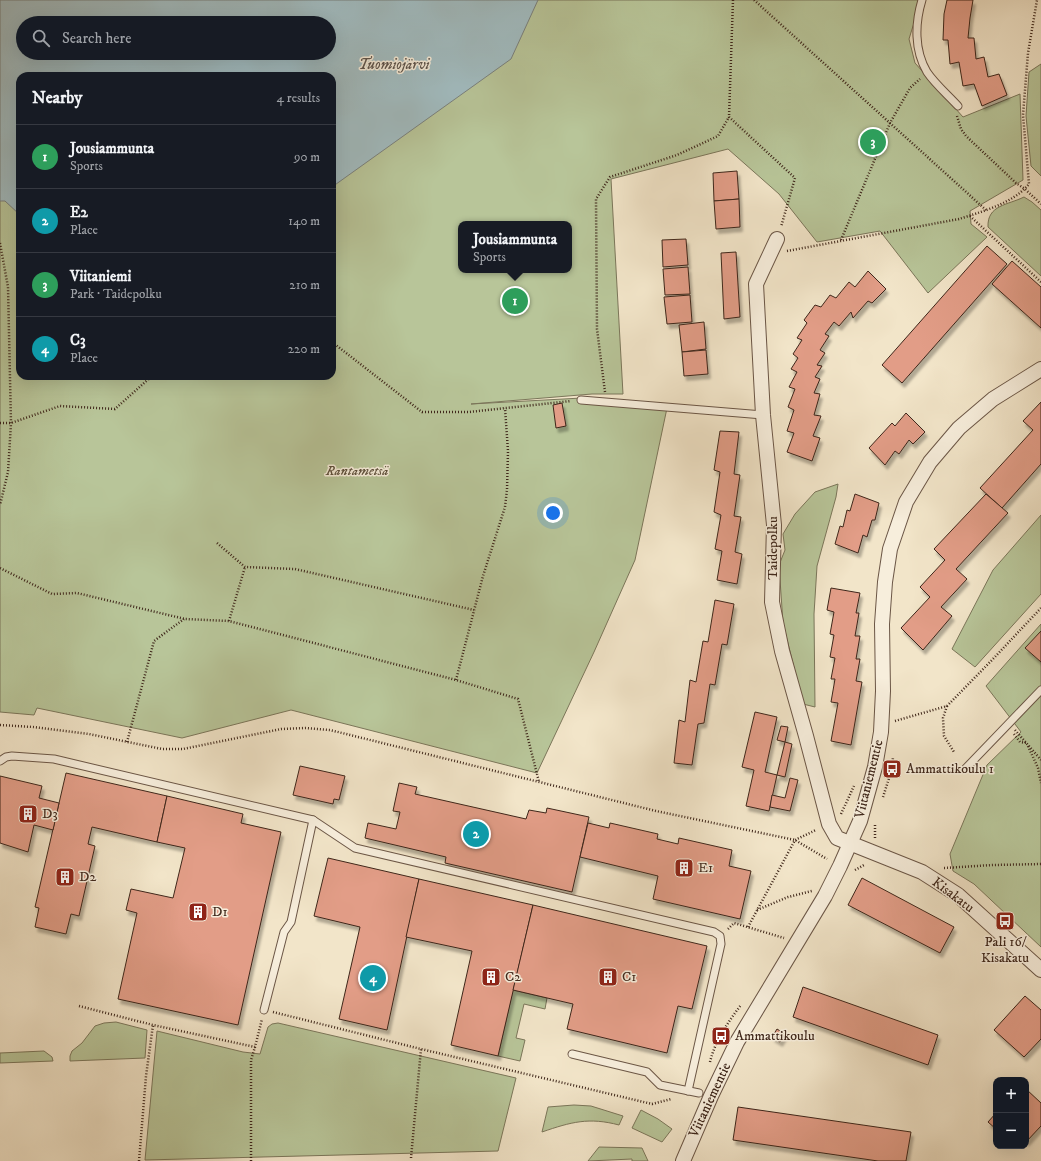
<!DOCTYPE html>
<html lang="en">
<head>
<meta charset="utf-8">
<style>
	:root { --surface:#171b24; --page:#242831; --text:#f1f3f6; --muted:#9ea1a6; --line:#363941; --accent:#c59692 }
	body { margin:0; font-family:"IM FELL DW Pica",serif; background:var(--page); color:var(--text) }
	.controls { position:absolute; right:12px; bottom:12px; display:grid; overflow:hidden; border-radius:8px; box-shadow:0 4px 16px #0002 }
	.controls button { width:36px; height:36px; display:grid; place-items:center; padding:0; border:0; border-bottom:1px solid var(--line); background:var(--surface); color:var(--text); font:20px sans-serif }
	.you { position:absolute; left:553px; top:513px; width:14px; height:14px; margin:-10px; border:3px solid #fff; border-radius:50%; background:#1a73e8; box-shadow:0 0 0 6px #1a73e833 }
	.badge { display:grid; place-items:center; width:26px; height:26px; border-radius:50%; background:var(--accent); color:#fff; font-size:13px; font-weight:700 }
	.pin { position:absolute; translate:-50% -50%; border:2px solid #fff; box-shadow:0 1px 4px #0006 }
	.popup { position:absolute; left:458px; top:221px; width:114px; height:52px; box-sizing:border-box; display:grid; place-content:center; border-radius:8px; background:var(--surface); filter:drop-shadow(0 1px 3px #0005); font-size:13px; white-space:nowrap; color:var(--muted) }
	.popup b { font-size:15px; color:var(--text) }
	.popup::after { content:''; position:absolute; left:50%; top:100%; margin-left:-8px; border:8px solid transparent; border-top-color:var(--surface) }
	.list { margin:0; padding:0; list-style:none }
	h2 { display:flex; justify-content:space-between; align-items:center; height:52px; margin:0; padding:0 16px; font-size:17px }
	h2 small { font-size:13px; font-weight:400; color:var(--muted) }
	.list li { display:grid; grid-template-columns:26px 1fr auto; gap:12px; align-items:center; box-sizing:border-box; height:64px; padding:0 16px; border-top:1px solid var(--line) }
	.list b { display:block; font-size:15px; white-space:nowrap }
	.list p { margin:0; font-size:13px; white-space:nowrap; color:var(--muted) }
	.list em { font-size:13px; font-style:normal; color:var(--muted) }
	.icon { flex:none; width:22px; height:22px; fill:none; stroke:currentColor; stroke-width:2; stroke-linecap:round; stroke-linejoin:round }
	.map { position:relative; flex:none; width:1041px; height:1161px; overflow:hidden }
	.search { position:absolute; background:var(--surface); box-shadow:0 4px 16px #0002; left:16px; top:16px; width:320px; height:44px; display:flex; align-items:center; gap:10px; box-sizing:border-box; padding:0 14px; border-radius:22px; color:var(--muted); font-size:15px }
	.panel { position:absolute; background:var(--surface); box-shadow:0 4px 16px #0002; left:16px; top:72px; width:320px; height:308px; border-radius:12px }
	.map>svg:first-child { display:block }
	.green { fill:#b8c599; stroke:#7b765a; fill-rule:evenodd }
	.water { fill:#a1bcc1; stroke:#79807e; fill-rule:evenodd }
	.building { fill:#e29d87; stroke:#3e261a; filter:url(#shadow) }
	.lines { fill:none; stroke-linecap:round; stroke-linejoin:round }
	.service-casing { stroke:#6b5646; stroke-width:9 }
	.minor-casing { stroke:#6b5646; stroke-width:16 }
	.path { stroke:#3e261a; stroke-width:2.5; stroke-dasharray:1 2; stroke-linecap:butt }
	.service { stroke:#f7eedc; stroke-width:7 }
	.minor { stroke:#f7eedc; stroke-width:14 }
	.labels { text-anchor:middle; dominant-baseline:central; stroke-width:3; stroke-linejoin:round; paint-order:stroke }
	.park-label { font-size:14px; font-style:italic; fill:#5c4e3a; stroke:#f7eedc }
	.street-label { font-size:14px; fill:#3e261a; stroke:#f7eedc }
	.poi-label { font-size:14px; fill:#3e261a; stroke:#f7eedc; text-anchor:start }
	.water-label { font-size:15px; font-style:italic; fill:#5c534c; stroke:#f7eedc }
</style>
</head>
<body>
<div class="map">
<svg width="1041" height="1161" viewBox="0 0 1041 1161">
	<defs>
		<filter id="shadow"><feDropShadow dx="2.5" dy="4.5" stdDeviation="1" flood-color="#0004"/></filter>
	</defs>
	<rect width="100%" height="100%" fill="#f2e5c9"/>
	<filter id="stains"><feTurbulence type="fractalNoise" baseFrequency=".005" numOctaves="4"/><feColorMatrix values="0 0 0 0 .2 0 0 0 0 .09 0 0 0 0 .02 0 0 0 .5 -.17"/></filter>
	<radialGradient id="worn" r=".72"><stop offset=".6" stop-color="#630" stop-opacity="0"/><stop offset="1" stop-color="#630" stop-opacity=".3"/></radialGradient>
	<g class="green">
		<path d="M226,0h695l-12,39 6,24 48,54 57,-23 3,86 -53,31 1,13 16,13 -59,56 -48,-62 -63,11 -38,-48 -51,-45 -117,30 12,215h-31l-121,10 111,-6 85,10 -32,152 -41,92 -57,121 -246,-63 -109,28 -145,-30 -3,7 -34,-3v-652l20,16v300h312v-300l-3,-23v-30zM461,224h108v46h-108z"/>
		<path d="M1041,64v112l-10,-10 -5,-50 3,-44z"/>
		<path d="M1024,197l8,5 9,8v66l-53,-49c-1,-22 20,-22 36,-30z"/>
		<path d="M838,484l-2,13 -19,69 -3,48 1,93 -12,-3 -20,-81 -4,-58 6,-15 -2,-16 12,-20 20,-22z"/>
		<path d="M1041,515v79l-66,73 -23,-18 41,-79z"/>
		<path d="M1041,624v323l-67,-63 -21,-13 -3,-17 37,-89 34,-33 -35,-46z"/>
		<path d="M513,990l34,8 -2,11 -21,-5 -8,34 9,2 -5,21 -22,-5z"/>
		<path d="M116,1022l31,8 -2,28 -75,3v-5l2,-5 10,-8 13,-17 9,-3z"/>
		<path d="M278,1023l238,55 -18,73 -353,9 12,-129 86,21 17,2 8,-27 4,-3z"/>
		<path d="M44,1051l8,6 1,4 -53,2v-10z"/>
		<path d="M574,1105l17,1 32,10 -4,9c-30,-8 -48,-3 -77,7l6,-25z"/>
		<path d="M641,1110l17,9 14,10 -10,13 -30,-14z"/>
		<path d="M599,1147l43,1 6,13h-16v-2l-44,2z"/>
	</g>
	<path class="water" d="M0,0h538l-27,59 -179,128v-111h-312v139l-15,-14h-5zM23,23h306v30h-306z"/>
	<g class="building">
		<path d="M947,0h26l-3,18 -2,20h6l2,21 8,-2 4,20 11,-3 8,21 -25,11 -8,-22 -11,2 -4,-24 -9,2 -2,-24h-5l1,-26z"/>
		<path d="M737,171l2,28 -25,2 -1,-28z"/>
		<path d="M739,199l1,28 -24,2 -2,-28z"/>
		<path d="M686,239l2,26 -25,2 -1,-27z"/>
		<path d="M987,246l20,18 -105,119 -20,-18z"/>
		<path d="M736,252l4,65 -16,2 -3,-66z"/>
		<path d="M1012,261l29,26v41l-49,-44z"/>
		<path d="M688,267l2,27 -25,1 -2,-26z"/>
		<path d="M868,271l18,18 -14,14 -4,-2 -15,17 -2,-6 -12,14 -5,-4 -9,12 4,2 -9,14 5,3 -8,12 5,1 -7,11 5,2 -6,14 6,1 -6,21 7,1 -8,20 7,2 -8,23 -25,-9 7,-19 -7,-2 7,-21 -6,-3 7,-18 -6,-2 8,-15 -6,-3 7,-11 -5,-4 9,-14 -5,-2 10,-15 -3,-3 11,-15 6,2 9,-12 6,3 13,-16 6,5z"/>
		<path d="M690,295l2,27 -25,2 -3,-27z"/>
		<path d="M704,322l2,27 -24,3 -3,-27z"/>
		<path d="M706,350l2,24 -24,2 -2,-24z"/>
		<path d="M1041,402v62l-39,44 -22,-20 53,-58 -10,-9z"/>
		<path d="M562,403l4,23 -10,2 -3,-23z"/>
		<path d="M906,413l19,19 -12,12 -4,-4 -10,14 -4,-3 -10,14 -16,-17 23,-25 3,3z"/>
		<path d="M720,431l19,1 -5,42 6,1 -6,41 7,1 -6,35 7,2 -5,30 -20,-4 5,-29 -7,-2 6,-34 -7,-3 6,-40 -6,-2z"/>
		<path d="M855,494l24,9 -4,17h-3l-5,17 -4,-2 -5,18 -23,-9 5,-18 3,1 4,-17 3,1z"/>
		<path d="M986,494l22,19 -52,56 11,10 -26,28 11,9 -29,34 -22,-22 29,-31 -10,-10 25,-27 -11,-11z"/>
		<path d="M831,588l29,5 -4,20h3l-4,23h5l-4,23h4l-4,22 6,1 -11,63 -20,-4 7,-38 -7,-1 4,-23h-4l4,-21 -5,-1 4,-22 -4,-1 4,-22 -7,-2z"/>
		<path d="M715,600l19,4 -7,41 -5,-1 -7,41 -5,-1 -6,39 -6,1 -6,41 -18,-2 5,-43 6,2 5,-42 6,2 7,-41 5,1z"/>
		<path d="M1041,631v31l-16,-14z"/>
		<path d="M755,712l22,5 -12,55 12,3 -8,36 -23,-5 8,-36 -12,-3z"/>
		<path d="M781,726l7,1 -3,15 -8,-2z"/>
		<path d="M785,742l7,2 -7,33 -8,-2z"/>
		<path d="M300,766l45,10 -6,24 -5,-1 -1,5 -40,-9z"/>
		<path d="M66,773l101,23 -10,46 -65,-15 -4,17 7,2 -16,70 -8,-2 -5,20 -31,-7 4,-19 -4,-1z"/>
		<path d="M0,776l42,10 -3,12 20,5 -6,27 -19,-5 -6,27 -28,-9z"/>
		<path d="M790,778l8,2 -8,31 -20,-4 2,-12 13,3z"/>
		<path d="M399,783l18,4 -2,7 111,25 3,-9 17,3 1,-5 42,9 -17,75 -127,-29 1,-6 -81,-19 3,-15 28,6 4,-17 -7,-1z"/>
		<path d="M167,796l76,18 -2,9 40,9 -43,193 -120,-26 19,-86 -11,-3 5,-21 42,9 12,-50 -28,-6z"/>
		<path d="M588,823l21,5 1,-5 48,11 -1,5 21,5 1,-6 53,12 -3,16 22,5 -11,48 -87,-20 5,-23 -78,-19z"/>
		<path d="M328,858l91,21 -32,151 -48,-11 21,-92 -46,-11z"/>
		<path d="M862,878l92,49 -14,26 -92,-48z"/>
		<path d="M419,879l114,26 -35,151 -47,-11 21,-94 -66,-14z"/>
		<path d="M533,905l174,41 -15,63 -14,-3 -11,47 -100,-24 6,-25 -60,-14z"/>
		<path d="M803,987l135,48 -10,30 -135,-48z"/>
		<path d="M1025,996l16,14v29l-17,18 -30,-27z"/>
		<path d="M777,1029l8,5 -5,8 -8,-5z"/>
		<path d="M1026,1089l15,14v23l-15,16z"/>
		<path d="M738,1107l173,25 -5,29h-28l-145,-21z"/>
		<path d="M996,1113v16l-8,-7z"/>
	</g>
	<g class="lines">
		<g class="service-casing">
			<g id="service">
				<path d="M922,0c-7,23 -8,50 5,72 8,12 21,23 31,34"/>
				<path d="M581,400l182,15"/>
				<path d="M0,761l6,-4 6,-1 42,3 259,61 42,28 359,84 6,4 1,8 -33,147"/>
				<path d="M965,769l76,-79"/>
				<path d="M264,1010l20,-78 7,-10 22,-102"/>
				<path d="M572,1054l75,18 13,13 39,8"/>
			</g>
		</g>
		<g class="minor-casing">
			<g id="minor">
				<path d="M777,239l-21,45 7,131 11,110 -2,77 10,49 24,85 23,88 8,14 85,34 36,23 83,75"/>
				<path d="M683,1161l28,-65 26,-54 88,-146 15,-30 20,-45 15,-54 6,-35 2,-41 -1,-67 3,-42 5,-33 16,-47 24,-40 29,-34 34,-29 48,-30"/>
			</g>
		</g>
		<g class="path">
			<path d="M733,0l-4,117 66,61 -14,49"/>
			<path d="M754,0l232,210"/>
			<path d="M957,116l4,13 5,7 50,47 9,6 16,15"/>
			<path d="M970,216l71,66"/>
			<path d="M841,240l49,-117 20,-35 10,-9"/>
			<path d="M0,243l8,44 3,136 -3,49 -8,33"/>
			<path d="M787,251l172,-32c22,-7 55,-16 70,-35l-6,-69 5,-62 9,-53"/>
			<path d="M332,342l90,70h47l102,-11"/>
			<path d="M605,392l-8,-63 -1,-130 14,-22 67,-22 41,-19 11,-19"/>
			<path d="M0,423h11l49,-17 55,3 37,-33"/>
			<path d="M217,543l28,24 50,2 179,41"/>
			<path d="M0,568l52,26 25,-1 108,26 44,2 227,59 62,19 21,83"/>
			<path d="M229,621l16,-54"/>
			<path d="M456,680l27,-104 22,-69 2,-17 1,-39 -3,-43"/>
			<path d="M947,706l-4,12 1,18 10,16"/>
			<path d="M895,721l52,-15 46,-47 48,-51"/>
			<path d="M0,725l33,2 56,7 73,15h21l98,-20 25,-1 24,2 326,81 139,29 32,19"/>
			<path d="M1015,730l26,30"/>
			<path d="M1014,734l6,8 7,1"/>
			<path d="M127,742l27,-101 30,-22"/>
			<path d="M1028,746l10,22 3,15"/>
			<path d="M883,797l9,-28 1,-12"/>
			<path d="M841,814l13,-28"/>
			<path d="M875,838v-13"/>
			<path d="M944,868l49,-3 48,-1"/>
			<path d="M855,870l9,-5"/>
			<path d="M757,910l31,-13 24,-6"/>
			<path d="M748,927l47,-87 21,-10"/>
			<path d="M728,929l6,-6 50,15"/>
			<path d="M79,1006l74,19 102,22 7,-28"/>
			<path d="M273,1012l148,37 231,55 19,-5"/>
			<path d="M710,1062c5,-21 18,-40 31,-57"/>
			<path d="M411,1158l10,-109"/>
			<path d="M139,1161l7,-85 7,-51"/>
			<path d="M251,1161v-101l4,-13"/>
		</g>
		<use href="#service" class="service"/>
		<use href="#minor" class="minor"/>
	</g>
	<defs>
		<g id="bus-square" transform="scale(1)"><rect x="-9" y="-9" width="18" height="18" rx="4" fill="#8f2418" stroke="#f7eedc"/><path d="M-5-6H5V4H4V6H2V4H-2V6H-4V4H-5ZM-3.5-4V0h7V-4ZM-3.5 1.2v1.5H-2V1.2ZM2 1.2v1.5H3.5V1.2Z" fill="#fff"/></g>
		<g id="building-square" transform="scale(1)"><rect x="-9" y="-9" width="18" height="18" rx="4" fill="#8f2418" stroke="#f7eedc"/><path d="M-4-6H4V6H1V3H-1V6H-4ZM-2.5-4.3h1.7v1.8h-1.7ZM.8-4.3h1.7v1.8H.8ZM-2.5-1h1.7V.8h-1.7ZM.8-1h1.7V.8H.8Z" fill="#fff"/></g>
	</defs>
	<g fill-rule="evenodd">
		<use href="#bus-square" x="892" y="769"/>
		<use href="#building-square" x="28" y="814"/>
		<use href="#building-square" x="684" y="868"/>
		<use href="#building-square" x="65" y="877"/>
		<use href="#building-square" x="198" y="912"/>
		<use href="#bus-square" x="1005" y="921"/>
		<use href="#building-square" x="491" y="977"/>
		<use href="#building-square" x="608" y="977"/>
		<use href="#bus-square" x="721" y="1036"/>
	</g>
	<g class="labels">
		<g class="park-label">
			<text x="357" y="471">Rantametsä</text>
		</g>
		<g class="street-label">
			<text transform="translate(773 548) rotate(-90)">Taidepolku</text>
			<text transform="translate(869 779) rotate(-76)">Viitaniementie</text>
			<text transform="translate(953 895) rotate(37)">Kisakatu</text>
			<text transform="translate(710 1100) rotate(-65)">Viitaniementie</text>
		</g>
		<g class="poi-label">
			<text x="906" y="769">Ammattikoulu 1</text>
			<text x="42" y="814">D3</text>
			<text x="698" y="868">E1</text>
			<text x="79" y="877">D2</text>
			<text x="212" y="912">D1</text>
			<text x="1005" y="942" text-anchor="middle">Pali 16/<tspan x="1005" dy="16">Kisakatu</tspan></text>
			<text x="505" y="977">C2</text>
			<text x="622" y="977">C1</text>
			<text x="735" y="1036">Ammattikoulu</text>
		</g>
		<g class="water-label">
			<text x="394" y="64">Tuomiojärvi</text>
		</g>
	</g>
	<rect width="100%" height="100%" filter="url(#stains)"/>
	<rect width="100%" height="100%" fill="url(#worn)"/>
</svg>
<div class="controls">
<button>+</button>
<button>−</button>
</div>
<div class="you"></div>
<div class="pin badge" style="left:515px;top:301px;background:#2e9e5b">1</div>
<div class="popup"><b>Jousiammunta</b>Sports</div>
<div class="pin badge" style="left:476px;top:834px;background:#0f9aa8">2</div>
<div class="pin badge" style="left:873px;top:142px;background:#2e9e5b">3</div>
<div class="pin badge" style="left:373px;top:978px;background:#0f9aa8">4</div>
<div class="search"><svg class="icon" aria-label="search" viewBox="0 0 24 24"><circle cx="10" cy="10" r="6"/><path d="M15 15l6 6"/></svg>Search here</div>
<section class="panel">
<h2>Nearby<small>4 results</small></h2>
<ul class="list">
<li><span class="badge" style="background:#2e9e5b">1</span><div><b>Jousiammunta</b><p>Sports</p></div><em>90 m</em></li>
<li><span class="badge" style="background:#0f9aa8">2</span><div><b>E2</b><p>Place</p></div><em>140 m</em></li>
<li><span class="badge" style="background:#2e9e5b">3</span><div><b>Viitaniemi</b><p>Park · Taidepolku</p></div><em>210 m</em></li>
<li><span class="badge" style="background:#0f9aa8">4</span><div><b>C3</b><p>Place</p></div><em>220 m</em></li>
</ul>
</section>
</div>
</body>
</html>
